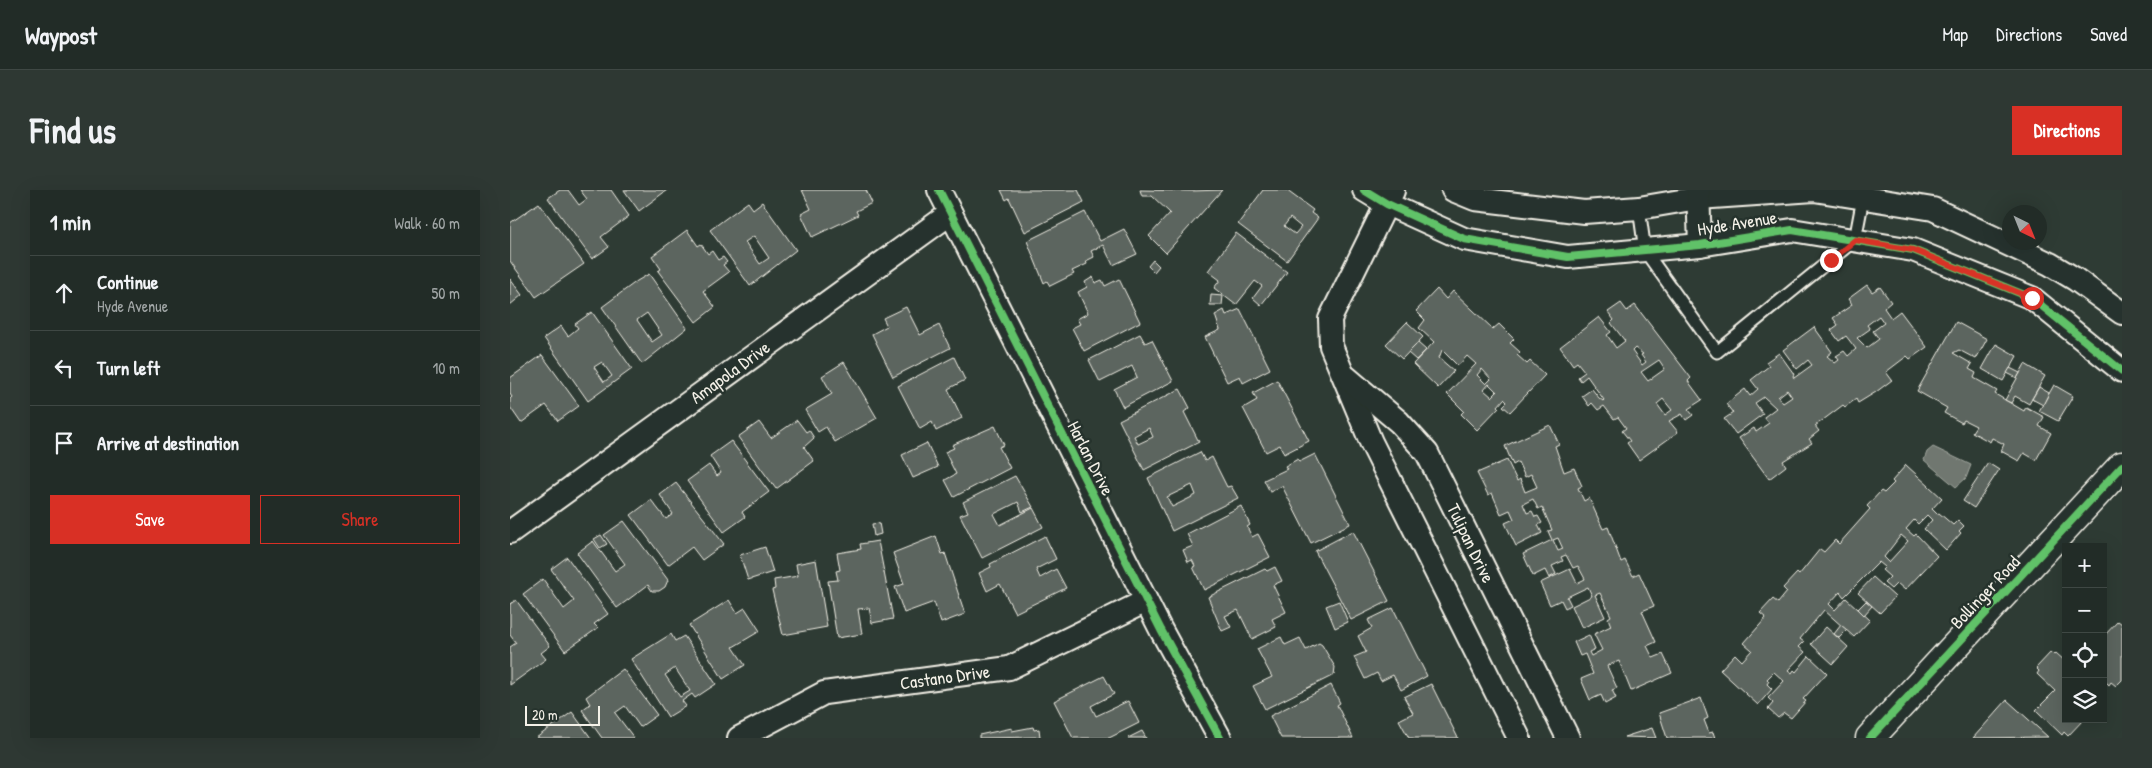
<!DOCTYPE html>
<html lang="en">
<head>
<meta charset="utf-8">
<style>
	:root { --surface:#222c27; --page:#2e3833; --text:#f1f3f6; --muted:#a2a7a7; --line:#3f4844; --accent:#d93025 }
	body { margin:0; font-family:"Patrick Hand",sans-serif; background:var(--page); color:var(--text) }
	.controls { position:absolute; right:15px; bottom:15px; display:grid; overflow:hidden; border-radius:0px; box-shadow:0 5px 20px #0002 }
	.controls button { width:45px; height:45px; display:grid; place-items:center; padding:0; border:0; border-bottom:1px solid var(--line); background:var(--surface); color:var(--text); font:25px sans-serif }
	.compass { position:absolute; left:1492px; top:15px; width:45px; height:45px; border-radius:50%; background:var(--surface); box-shadow:0 5px 20px #0002; rotate:137deg }
	.scale { position:absolute; left:15px; bottom:12px; width:75px; box-sizing:border-box; padding-left:5px; border:2px solid #f4f1e8; border-top:0; font-size:14px; line-height:18px; white-space:nowrap; color:#f4f1e8; -webkit-text-stroke:4px #26332d; paint-order:stroke }
	.stop { position:absolute; width:15px; height:15px; margin:-11px; border:4px solid #d93025; border-radius:50%; background:#fff }
	.stop.end { background:#d93025; border-color:#fff; box-shadow:0 1px 5px #0008 }
	.list { margin:0; padding:0; list-style:none }
	h2 { display:flex; justify-content:space-between; align-items:center; height:65px; margin:0; padding:0 20px; font-size:21px }
	h2 small { font-size:16px; font-weight:400; color:var(--muted) }
	.list li { display:grid; grid-template-columns:32px 1fr auto; gap:15px; align-items:center; box-sizing:border-box; height:75px; padding:0 20px; border-top:1px solid var(--line) }
	.list b { display:block; font-size:19px; white-space:nowrap }
	.list p { margin:0; font-size:16px; white-space:nowrap; color:var(--muted) }
	.list em { font-size:16px; font-style:normal; color:var(--muted) }
	.actions { display:flex; gap:10px; padding:15px 20px }
	.actions a { flex:1; padding:11px 0; border:1px solid var(--accent); border-radius:0px; text-align:center; font-size:18px; color:var(--accent) }
	.actions .main { background:var(--accent); color:#fff }
	.icon { flex:none; width:28px; height:28px; fill:none; stroke:currentColor; stroke-width:2; stroke-linecap:round; stroke-linejoin:round }
	.map { position:relative; flex:none; width:1612px; height:548px; overflow:hidden; border-radius:0px }
	header { display:flex; align-items:center; gap:30px; box-sizing:border-box; height:70px; padding:0 25px; background:var(--surface); border-bottom:1px solid var(--line) }
	header strong { font-size:24px }
	nav { display:flex; gap:28px; margin-inline-start:auto; font-size:18px }
	.intro { display:flex; align-items:center; justify-content:space-between; box-sizing:border-box; height:120px; padding:0 30px }
	h1 { margin:0; font-size:35px }
	.button { padding:12px 22px; border-radius:0px; background:var(--accent); color:#fff; font-size:18px; font-weight:700 }
	main { display:flex; gap:30px; padding:0 30px }
	aside { flex:1; background:var(--surface); border-radius:0px; box-shadow:0 5px 20px #0002 }
	.map>svg:first-child { display:block }
	.water { fill:#6f7770; stroke:#a4a8a0 }
	.building { fill:#5c655e; stroke:#f4f1e8; fill-rule:evenodd }
	.lines { fill:none; stroke-linecap:round; stroke-linejoin:round }
	.service-casing { stroke:#f4f1e8; stroke-width:15 }
	.minor-casing { stroke:#f4f1e8; stroke-width:26 }
	.secondary-casing { stroke:#f4f1e8; stroke-width:31 }
	.service { stroke:#26332d; stroke-width:11 }
	.minor { stroke:#26332d; stroke-width:22 }
	.secondary { stroke:#26332d; stroke-width:28 }
	.cycleway-casing { stroke:#26332d; stroke-width:11 }
	.cycleway { stroke:#61c268; stroke-width:8 }
	.route { stroke:#d93025; stroke-width:6 }
	.labels { text-anchor:middle; dominant-baseline:central; stroke-width:5; stroke-linejoin:round; paint-order:stroke }
	.street-label { font-size:18px; fill:#f4f1e8; stroke:#26332d }
</style>
</head>
<body>
<header>
<strong>Waypost</strong>
<nav><a>Map</a><a>Directions</a><a>Saved</a></nav>
</header>
<div class="intro"><h1>Find us</h1><a class="button">Directions</a></div>
<main>
<aside>
<h2>1 min<small>Walk · 60 m</small></h2>
<ul class="list">
<li><svg class="icon" aria-label="ahead" viewBox="0 0 24 24"><path d="M12 20V5M6 11l6-6 6 6"/></svg><div><b>Continue</b><p>Hyde Avenue</p></div><em>50 m</em></li>
<li><svg class="icon" aria-label="left" viewBox="0 0 24 24"><path d="M17 20v-9H6M10 6l-5 5 5 5"/></svg><div><b>Turn left</b></div><em>10 m</em></li>
<li><svg class="icon" aria-label="arrive" viewBox="0 0 24 24"><path d="M6 21V4h12l-3 4 3 4H6"/></svg><div><b>Arrive at destination</b></div></li>
</ul>
<div class="actions"><a class="main">Save</a><a>Share</a></div>
</aside>
<div class="map">
<svg width="1612" height="548" viewBox="0 0 1612 548">
	<rect width="100%" height="100%" fill="#2e3b34"/>
	<filter id="ink" filterUnits="userSpaceOnUse"><feTurbulence type="fractalNoise" baseFrequency=".02" numOctaves="2"/><feDisplacementMap in="SourceGraphic" scale="10" xChannelSelector="R" yChannelSelector="G"/><feConvolveMatrix kernelMatrix="1 2 1 2 8 2 1 2 1" color-interpolation-filters="sRGB"/></filter>
	<g filter="url(#ink)">
		<path class="water" d="M1423,257l38,18 -5,13 -10,9 -32,-27 3,-8z"/>
		<g class="building">
			<path d="M50,0h8l11,15 8,-6 -7,-9h31l18,26 -28,21 8,10 -17,12 -44,-61z"/>
			<path d="M114,0h43l-28,21z"/>
			<path d="M292,0h64l6,13 -16,8 2,4 -46,22 -11,-23 10,-5z"/>
			<path d="M491,0h77l6,12 -59,30 -16,-34 -3,2z"/>
			<path d="M630,0l52,1 30,-1 -56,63 -17,-17 21,-23 -18,-17h-10z"/>
			<path d="M753,0h23l27,20 -2,3 7,5 -31,43 -49,-37zM780,28l11,9 -6,7 -11,-8z"/>
			<path d="M238,12l5,7 9,-7 34,48 -46,36 -40,-56zM244,46l15,22 -9,6 -15,-22z"/>
			<path d="M29,13l45,61 -48,33 -26,-36v-38z"/>
			<path d="M575,22l15,29 24,-12 13,25 -24,11 -10,-20 -12,6 3,6 -8,4 1,3 -15,7 2,3 -24,12 -3,-5 -3,2 -17,-42z"/>
			<path d="M177,40l11,16 3,-2 7,10 4,-3 6,9 5,-3 4,5 -4,3 6,7 -26,19 12,16 -19,15 -38,-51 3,-2 -9,-13z"/>
			<path d="M726,43l51,39 -26,33 -8,-7 9,-12 -7,-5 -19,24 -22,-17 6,-8 -12,-9z"/>
			<path d="M643,70l6,6 -5,6 -6,-6z"/>
			<path d="M139,84l38,54 -45,36 -40,-57 35,-26zM137,123l15,22 -10,7 -15,-22z"/>
			<path d="M583,87l2,6 7,-3 3,6 14,-7 21,43 -56,29 -12,-23 8,-4 -3,-5 11,-6 -10,-21 9,-5 -2,-5z"/>
			<path d="M0,89l12,16 -12,10z"/>
			<path d="M1357,95l5,7 8,-5 11,15 -7,6 7,10 9,-7 27,36 -17,12 -3,-3 -21,16 6,8 -16,12 -18,11 -2,-4 -11,8 -2,-2 -28,21 4,5 -10,8 3,4 -29,18 3,5 -17,13 -30,-41 15,-10 2,4 13,-9 -5,-6 12,-9 -12,-11 -9,6 8,11 -27,20 -12,-15 9,-6 -7,-9 19,-15 5,7 8,-7 -7,-9 18,-14 -3,-4 13,-9 15,21 -1,2 1,2 18,-13 -4,-5 -11,9 -14,-19 31,-23 18,25 -5,4 8,7 4,-3 -3,-4 8,-5 4,5 8,-7 -10,-13 -7,5 -8,-11 7,-5 -5,-7 19,-13 -4,-6zM1369,126l5,7 -11,8 6,8 -12,9 -10,-10 13,-9 -3,-4zM1277,200l5,7 -9,6 -5,-6z"/>
			<path d="M927,99l9,10 7,-8 40,38 6,-5 15,15 -4,4 10,9 -3,3 10,9 3,-3 15,14 -35,37 -7,-6 4,-4 -3,-3 -6,7 1,1 -22,23 -16,-16 3,-3 -17,-17 29,-30 -9,-8 -9,10 -16,-16 -3,8 15,13 -16,17 -25,-24 21,-22 -15,-14 6,-8 -9,-9zM972,179l9,10 -5,5 -9,-9zM979,194l8,8 -5,5 -8,-7z"/>
			<path d="M701,105l12,1 -1,9h-12z"/>
			<path d="M1111,113l6,8 8,-6 56,73 -3,3 14,19 -14,9 5,6 -7,5 -4,-6 -13,7 9,11 -39,28 -12,-17 3,-2 -8,-10 4,-3 -8,-11 -4,2 -10,-13 -6,4 -6,-7 -3,3 -7,-10 10,-7 7,9 4,3 1,-1 -17,-24 -6,5 -3,-4 7,-5 -8,-10 -4,3 -13,-18 39,-30 12,15 -4,3 9,13 9,-7 -14,-18 3,-3 -6,-8zM1125,158l8,6 -2,1 5,7 -4,3 -10,-14zM1149,170l6,9 -17,12 -7,-9zM1153,209l9,11 -7,5 -8,-11z"/>
			<path d="M396,117l14,28 19,-10 11,23 -57,29 -21,-43 15,-8 -4,-8z"/>
			<path d="M730,119l30,60 -27,14 -3,-7 -13,6 -22,-45 15,-7 -5,-15 9,-5 2,5z"/>
			<path d="M82,122l40,57 -44,32 -44,-63 17,-12 7,10 10,-8 -3,-4zM92,172l10,14 -8,6 -10,-15z"/>
			<path d="M897,132l16,15 -21,22 -16,-15z"/>
			<path d="M1446,132l31,17 -11,20 -17,-9 -6,3 19,11 -3,5 7,4 -2,5 23,13 -2,3 29,17 2,-4 18,10 -5,9 12,7 -15,27 -12,-7 -5,8 -18,-10 3,-7 -12,-6 -2,4 -18,-10 4,-6 -12,-6 -2,3 -18,-10 3,-5 -30,-17z"/>
			<path d="M630,144l5,9 7,-3 21,41 -50,26 -9,-18 23,-12 -5,-11 -32,16 -11,-22z"/>
			<path d="M908,153l8,7 -10,10 -8,-7z"/>
			<path d="M1486,154l21,12 -14,25 -21,-12z"/>
			<path d="M32,165l37,51 -21,15 -12,-16 -25,18 -11,-16v-8l2,-2 -2,-3v-16z"/>
			<path d="M444,167l11,23 -17,9 14,29 -26,13 -4,-9 -12,7 -22,-43z"/>
			<path d="M334,172l33,56 -42,24 -9,-15 -8,5 -13,-22 27,-16 -10,-18z"/>
			<path d="M1515,174l20,12 -16,28 -14,-8 -4,7 -6,-3z"/>
			<path d="M1500,178l10,5 -3,5 -10,-5z"/>
			<path d="M767,190l32,61 -25,13 -4,-9 -14,7 -23,-44 14,-8 -4,-7z"/>
			<path d="M1544,195l19,11 -15,25 -19,-10z"/>
			<path d="M1529,197l10,6 -6,12 -11,-6z"/>
			<path d="M670,199l10,19 -6,4 15,30 -55,28 -25,-50zM639,238l4,9 -15,7 -4,-8z"/>
			<path d="M287,230l9,12 3,-2 5,8 -10,9 10,14 -38,28 -38,-52 21,-15 12,16z"/>
			<path d="M1040,235l9,19 -4,2 9,26 10,-4 8,18 -4,2 6,13 5,-3 14,31 5,-2 13,35 4,-2 8,16 6,-3 15,33 -12,5 14,31 -9,4 6,12 10,-4 9,19 -41,18 -12,-30 -12,5 10,22 -5,2 4,8 -11,6 -4,-9 -11,5 -9,-21 12,-5 -8,-20 -5,2 -6,-14 15,-7 6,14 -6,3 2,4 11,-6 -8,-16 17,-8 -3,-8 3,-2 -11,-23 -5,2 10,22 -23,11 -10,-22 20,-10 -4,-9 -21,10 4,8 -6,3 -4,-8 -11,5 -10,-22 30,-14 7,14 8,-4 -7,-13 -5,2 -7,-13 -5,2 2,4 -11,5 4,8 -7,4 -4,-8 -12,6 -10,-22 29,-14 -4,-9 4,-1 -10,-23 -4,2 -5,-10 -10,5 4,9 5,-2 3,6 3,-1 4,7 -4,2 4,8 -26,13 -11,-23 9,-4 -4,-9 -9,4 -9,-21 -4,2 -11,-22 30,-13 10,21 3,-2 5,13 12,-5 -6,-13 -6,3 -7,-15 -5,3 -8,-19zM1048,348l5,11 -5,2 -5,-11z"/>
			<path d="M485,236l9,19 -5,2 11,21 -56,29 -9,-17 11,-6 -11,-22 9,-4 -2,-3z"/>
			<path d="M221,251l38,51 -27,20 3,5 -21,15 -37,-51 22,-16 8,11 4,-3 -11,-17z"/>
			<path d="M417,253l11,24 -25,11 -11,-23z"/>
			<path d="M690,262l5,9 7,-4 15,30 4,-1 7,12 -66,33 -24,-53zM682,295l4,10 -24,12 -5,-10z"/>
			<path d="M805,264l35,70 -39,19 -29,-57 -12,6 -6,-12 23,-11 -2,-3 13,-7 1,3z"/>
			<path d="M1478,273l11,7 -25,38 -11,-7z"/>
			<path d="M1396,275l36,33 -10,11 5,5 2,-1 14,12 5,-5 6,6 -5,5 2,2 -15,17 -22,-21 8,-9 -5,-5 -9,9 -4,-4 -8,9 8,7 2,-2 21,22 -32,34 -8,-7 -6,6 -7,-6 6,-6 -8,-7 3,-3 -6,-5 -35,35 -4,-5 -11,12 6,6 11,-12 24,22 -16,17 -30,-27 -24,29 4,3 -5,5 6,5 -17,18 4,3 2,-3 2,2 13,-16 18,17 -24,26 3,2 -15,17 -7,-5 -6,5 -10,-9 5,-6 -5,-5 16,-17 -10,-9 -7,7 2,2 -2,3 5,5 -14,16 -38,-35 15,-16 7,7 10,-11 -8,-7 22,-25 -6,-5 13,-14 5,4 9,-11 -4,-4 14,-15 2,2 21,-26 4,3 11,-12 4,4 31,-35 -3,-3 14,-15 3,2 10,-10 -2,-2zM1391,345l7,6 -19,21 -5,-5z"/>
			<path d="M505,286l18,31 -11,5 -4,-10 -24,12 6,11 33,-17 10,19 -61,31 -22,-43 8,-3 -5,-10z"/>
			<path d="M166,293l48,61 -22,16 -10,-13 -24,18 -37,-50 20,-15 15,19 7,-5 -13,-19z"/>
			<path d="M731,316l9,19 -3,2 5,10 6,-3 12,23 -66,33 -11,-23 2,-1 -3,-6 -4,2 -5,-12 10,-4 -6,-12z"/>
			<path d="M114,331l44,59 -3,7 -6,4h-7l-4,-6 -31,23 -40,-55 16,-12 22,30 10,-7 -21,-29z"/>
			<path d="M369,333l2,11 -7,2 -2,-12z"/>
			<path d="M843,341l36,70 -38,19 -36,-69z"/>
			<path d="M91,345l6,9 -7,4 -6,-9z"/>
			<path d="M426,346l6,18 3,-1 20,61 -24,9 -7,-21 -30,11 -9,-26 9,-3 -11,-31z"/>
			<path d="M535,346l11,23 -20,10 4,9 16,-9 10,19 -51,25 -15,-29 -13,7 -8,-18 12,-6 -1,-3z"/>
			<path d="M368,351l15,78 -21,4 -3,-15 -11,1 4,25 -25,4 -9,-57 10,-1 -2,-9 4,-1 -3,-17 24,-4 -1,-5z"/>
			<path d="M255,357l8,25 -25,8 -8,-25z"/>
			<path d="M57,367l41,57 -14,10 4,4 -33,23 -42,-57 20,-15 21,30 10,-8 -23,-32z"/>
			<path d="M306,370l11,67 -44,8 -11,-45 3,-1 -1,-9 24,-4 -2,-12z"/>
			<path d="M765,377l7,14 -9,4 13,27 -14,7 4,8 -24,12 -14,-29 -13,6 6,11 -9,4 -14,-34 57,-28 2,2z"/>
			<path d="M1363,387l22,20 -15,16 -22,-20z"/>
			<path d="M6,410l34,46 -9,7 5,6 -36,26v-38l6,-4 -6,-8v-31z"/>
			<path d="M219,410l8,13 8,-5 15,23 -27,16 12,18 -22,14 -34,-54z"/>
			<path d="M829,411l9,21 -13,6 -9,-22z"/>
			<path d="M1356,411l6,5 -8,9 -6,-6z"/>
			<path d="M883,418l34,68 -26,14 -8,-15 -12,6 -4,-8 -12,6 -11,-22 12,-5 -8,-16 14,-8 -4,-8z"/>
			<path d="M1608,431l4,3v56l-6,6 -5,-4 -2,3 -6,-6v-42z"/>
			<path d="M1331,435l6,5 -8,8 -5,-4z"/>
			<path d="M1316,437l22,20 -15,17 -22,-20z"/>
			<path d="M161,444l4,7 9,-5 32,48 -21,14 -3,-4 -10,7 4,5 -18,11 -37,-58zM165,478l15,23 -10,6 -15,-22z"/>
			<path d="M771,447l4,8 15,-7 6,12 13,-7 3,2 13,22 -1,8 -69,34 -12,-23 19,-9 -15,-28z"/>
			<path d="M1541,462l3,3 2,-2 10,9v57h18l-16,17 -4,-4 -2,3 -26,-25 19,-19 -18,-17 2,-3 -3,-3z"/>
			<path d="M113,479l34,46 -17,12 -15,-21 -10,7 19,25h-32l-20,-28 8,-6 -4,-7z"/>
			<path d="M594,486l10,18 -23,12 5,10 32,-15 11,22 -30,15h-36l-19,-37z"/>
			<path d="M921,494l27,54h-49l-10,-18 14,-7 -9,-16z"/>
			<path d="M821,495l9,18 -3,2 16,33h-72l-11,-22z"/>
			<path d="M1191,508l7,20 -4,2 5,13 4,-1 2,6h-48l-8,-25z"/>
			<path d="M1497,510l41,37 -75,1z"/>
			<path d="M62,522l19,26h-55z"/>
			<path d="M523,537l1,3 5,-1 1,8 -61,1v-3l33,-7v3z"/>
			<path d="M1142,538l4,10 -32,-1z"/>
			<path d="M632,541l4,7h-18z"/>
		</g>
		<g class="lines">
			<g class="service-casing">
				<path id="service" d="M1129,18l6,43 72,101 138,-112 8,-42"/>
			</g>
			<g class="minor-casing">
				<g id="minor">
					<path d="M429,0l222,440 59,108"/>
					<path d="M854,0l23,14 77,35 104,18 132,-12 92,-15 121,20 119,48 90,73"/>
					<path d="M943,0l22,9 109,13 55,-4 59,-10 116,-8 119,19 117,55 25,15 47,34"/>
					<path d="M1188,0l2,55"/>
					<path d="M883,1l-63,128 1,27 40,96 148,296"/>
					<path d="M836,187l53,45 28,31 141,285"/>
					<path d="M0,342l441,-319"/>
					<path d="M229,548l85,-45 185,-25 137,-67"/>
				</g>
			</g>
			<g class="secondary-casing">
				<path id="secondary" d="M1360,548l252,-272"/>
			</g>
			<use href="#service" class="service"/>
			<use href="#minor" class="minor"/>
			<use href="#secondary" class="secondary"/>
			<g class="cycleway-casing">
				<g id="cycleway">
					<path d="M429,0l222,440 59,108"/>
					<path d="M854,0l23,14 77,35 104,18 132,-12 92,-15 121,20 119,48 90,73"/>
					<path d="M1360,548l252,-272"/>
				</g>
			</g>
			<use href="#cycleway" class="cycleway"/>
		</g>
	</g>
	<g class="lines" filter="url(#ink)">
		<path class="route" d="M1321,70l24,-20 58,10 119,48"/>
	</g>
	<g class="labels">
		<g class="street-label">
			<text transform="translate(1227 33) rotate(-9)">Hyde Avenue</text>
			<text transform="translate(220 182) rotate(-36)">Amapola Drive</text>
			<text transform="translate(581 268) rotate(63)">Harlan Drive</text>
			<text transform="translate(961 353) rotate(64)">Tulipan Drive</text>
			<text transform="translate(1475 402) rotate(-47)">Bollinger Road</text>
			<text transform="translate(435 487) rotate(-8)">Castano Drive</text>
		</g>
	</g>
</svg>
<div class="controls">
<button>+</button>
<button>−</button>
<button><svg class="icon" aria-label="locate" viewBox="0 0 24 24"><circle cx="12" cy="12" r="6"/><path d="M12 2v4M12 18v4M2 12h4M18 12h4"/></svg></button>
<button><svg class="icon" aria-label="layers" viewBox="0 0 24 24"><path d="M12 4l9 5-9 5-9-5zM3 14l9 5 9-5"/></svg></button>
</div>
<svg class="compass" viewBox="-18 -18 36 36"><path d="M0-13l5 13h-10z" fill="#e53935"/><path d="M0 13l5-13h-10z" fill="#a2a7a7"/></svg>
<div class="scale">20 m</div>
<div class="stop" style="left:1522px;top:108px"></div>
<div class="stop end" style="left:1321px;top:70px"></div>
</div>
</main>
</body>
</html>
